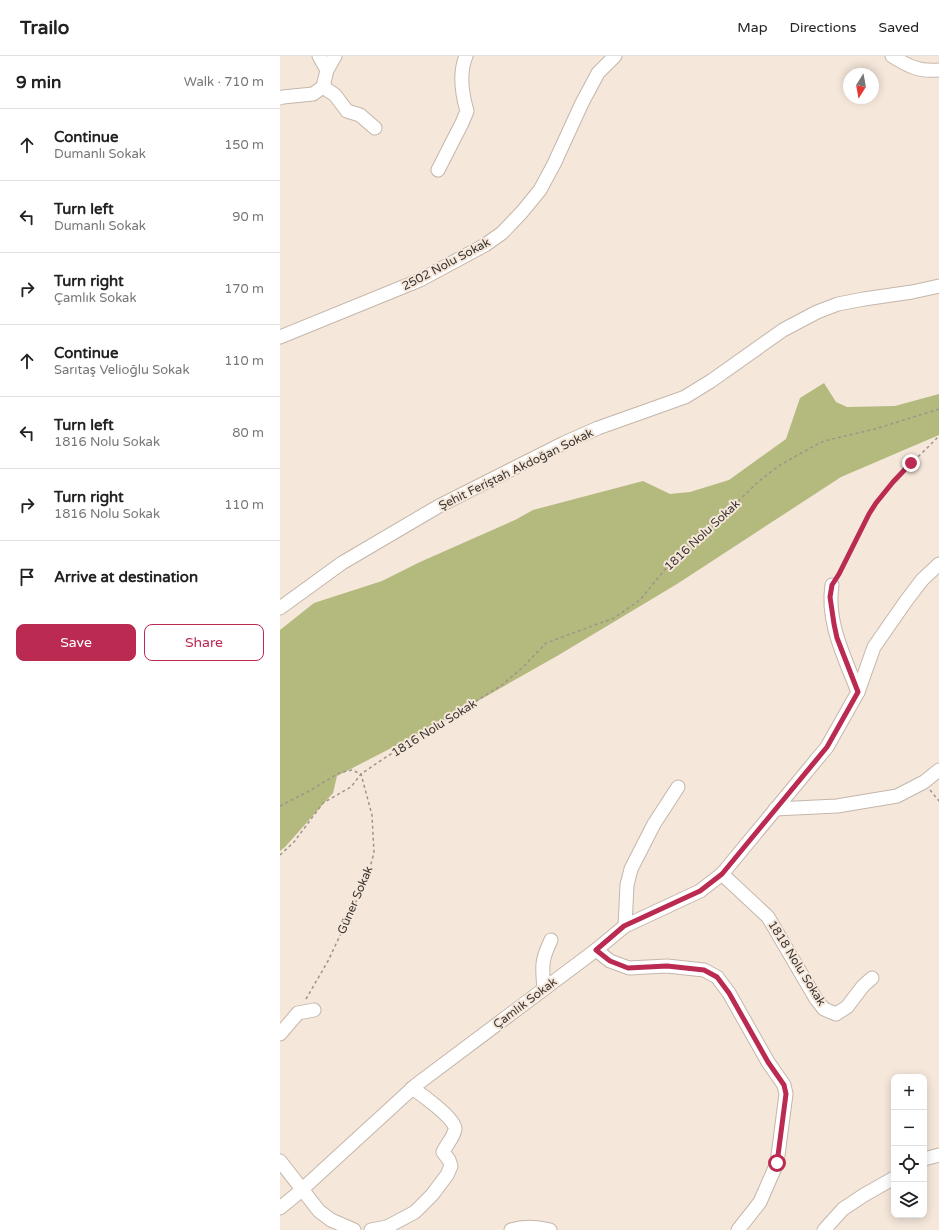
<!DOCTYPE html>
<html lang="en">
<head>
<meta charset="utf-8">
<style>
	:root { --surface:#fff; --page:#f2f2f2; --text:#222; --muted:#767676; --line:#e0e0e0; --accent:#ba2a51 }
	body { margin:0; font-family:"Varela Round",sans-serif; background:var(--page); color:var(--text) }
	.controls { position:absolute; right:12px; bottom:12px; display:grid; overflow:hidden; border-radius:8px; box-shadow:0 2px 10px #0003 }
	.controls button { width:36px; height:36px; display:grid; place-items:center; padding:0; border:0; border-bottom:1px solid var(--line); background:var(--surface); color:var(--text); font:20px sans-serif }
	.compass { position:absolute; left:563px; top:12px; width:36px; height:36px; border-radius:50%; background:var(--surface); box-shadow:0 2px 10px #0003; rotate:191deg }
	.stop { position:absolute; width:12px; height:12px; margin:-9px; border:3px solid #ba2a51; border-radius:50%; background:#fff }
	.stop.end { background:#ba2a51; border-color:#fff; box-shadow:0 1px 4px #0008 }
	.list { margin:0; padding:0; list-style:none }
	h2 { display:flex; justify-content:space-between; align-items:center; height:52px; margin:0; padding:0 16px; font-size:17px }
	h2 small { font-size:13px; font-weight:400; color:var(--muted) }
	.list li { display:grid; grid-template-columns:26px 1fr auto; gap:12px; align-items:center; box-sizing:border-box; height:72px; padding:0 16px; border-top:1px solid var(--line) }
	.list b { display:block; font-size:15px; white-space:nowrap }
	.list p { margin:0; font-size:13px; white-space:nowrap; color:var(--muted) }
	.list em { font-size:13px; font-style:normal; color:var(--muted) }
	.actions { display:flex; gap:8px; padding:12px 16px }
	.actions a { flex:1; padding:9px 0; border:1px solid var(--accent); border-radius:8px; text-align:center; font-size:14px; color:var(--accent) }
	.actions .main { background:var(--accent); color:#fff }
	.icon { flex:none; width:22px; height:22px; fill:none; stroke:currentColor; stroke-width:2; stroke-linecap:round; stroke-linejoin:round }
	.map { position:relative; flex:none; width:659px; height:1174px; overflow:hidden }
	header { display:flex; align-items:center; gap:24px; box-sizing:border-box; height:56px; padding:0 20px; background:var(--surface); border-bottom:1px solid var(--line) }
	header strong { font-size:19px }
	nav { display:flex; gap:22px; margin-inline-start:auto; font-size:14px }
	main { display:flex }
	aside { flex:1; background:var(--surface) }
	.map>svg:first-child { display:block }
	.forest { fill:#b4b97e }
	.lines { fill:none; stroke-linecap:round; stroke-linejoin:round }
	.minor-casing { stroke:#c4b6aa; stroke-width:15 }
	.path { stroke:#9e948b; stroke-width:1.5; stroke-dasharray:3 3; stroke-linecap:butt }
	.minor { stroke:#fff; stroke-width:13 }
	.route { stroke:#ba2a51; stroke-width:5 }
	.labels { text-anchor:middle; dominant-baseline:central; stroke-width:4; stroke-linejoin:round; paint-order:stroke }
	.street-label { font-size:12px; fill:#3d3733; stroke:#f5e7da }
</style>
</head>
<body>
<header>
<strong>Trailo</strong>
<nav><a>Map</a><a>Directions</a><a>Saved</a></nav>
</header>
<main>
<aside>
<h2>9 min<small>Walk · 710 m</small></h2>
<ul class="list">
<li><svg class="icon" aria-label="ahead" viewBox="0 0 24 24"><path d="M12 20V5M6 11l6-6 6 6"/></svg><div><b>Continue</b><p>Dumanlı Sokak</p></div><em>150 m</em></li>
<li><svg class="icon" aria-label="left" viewBox="0 0 24 24"><path d="M17 20v-9H6M10 6l-5 5 5 5"/></svg><div><b>Turn left</b><p>Dumanlı Sokak</p></div><em>90 m</em></li>
<li><svg class="icon" aria-label="right" viewBox="0 0 24 24"><path d="M7 20v-9h11M14 6l5 5-5 5"/></svg><div><b>Turn right</b><p>Çamlık Sokak</p></div><em>170 m</em></li>
<li><svg class="icon" aria-label="ahead" viewBox="0 0 24 24"><path d="M12 20V5M6 11l6-6 6 6"/></svg><div><b>Continue</b><p>Sarıtaş Velioğlu Sokak</p></div><em>110 m</em></li>
<li><svg class="icon" aria-label="left" viewBox="0 0 24 24"><path d="M17 20v-9H6M10 6l-5 5 5 5"/></svg><div><b>Turn left</b><p>1816 Nolu Sokak</p></div><em>80 m</em></li>
<li><svg class="icon" aria-label="right" viewBox="0 0 24 24"><path d="M7 20v-9h11M14 6l5 5-5 5"/></svg><div><b>Turn right</b><p>1816 Nolu Sokak</p></div><em>110 m</em></li>
<li><svg class="icon" aria-label="arrive" viewBox="0 0 24 24"><path d="M6 21V4h12l-3 4 3 4H6"/></svg><div><b>Arrive at destination</b></div></li>
</ul>
<div class="actions"><a class="main">Save</a><a>Share</a></div>
</aside>
<div class="map">
<svg width="659" height="1174" viewBox="0 0 659 1174">
	<rect width="100%" height="100%" fill="#f5e7da"/>
	<path class="forest" d="M544,327l12,19 11,5 48,-1 44,-12v41l-98,42 -164,107 -120,72 -125,71 -95,49 -4,17 -48,54 -5,4v-221l34,-27 68,-22 38,-19 95,-42 18,-10 110,-29 27,13 20,-2 39,-12 57,-41 14,-41z"/>
	<g class="lines">
		<g class="minor-casing">
			<g id="minor">
				<path d="M39,0l8,14"/>
				<path d="M612,0c16,10 27,16 47,14"/>
				<path d="M43,31l12,8 12,16 13,4 15,13"/>
				<path d="M0,42l3,-1 30,-3 10,-7 4,-17 8,-14"/>
				<path d="M158,114l24,-47 5,-12c-5,-17 -8,-38 -1,-55"/>
				<path d="M0,281l140,-57 65,-35 17,-12 20,-21 18,-22 14,-26 28,-61 16,-30 17,-17"/>
				<path d="M552,529c-6,37 13,73 26,107"/>
				<path d="M0,552l62,-45 97,-57 125,-63 34,-15 87,-31 26,-16 72,-51 34,-18 21,-8 26,-5 48,-7 27,-6"/>
				<path d="M495,753l62,-3 60,-10 27,-14 15,-12"/>
				<path d="M442,818l46,43 48,82 8,10 12,5 11,-7 16,-21 9,-8"/>
				<path d="M345,870l2,-41 4,-16 23,-45 24,-37"/>
				<path d="M316,894l14,11 19,7 38,-2 37,4 13,7 12,16 39,69 16,23 2,9 -9,69 -17,39 -22,28"/>
				<path d="M264,933c-2,-23 -3,-28 7,-49"/>
				<path d="M0,978l18,-21 16,-3"/>
				<path d="M644,1103l15,-4"/>
				<path d="M0,1105l39,50 12,9 23,10"/>
				<path d="M0,1152l17,-14 119,-109 180,-135 29,-24 75,-35 22,-17 105,-127 31,-55 16,-45 32,-46 16,-21 17,-16"/>
				<path d="M91,1174l16,-3 28,-15 17,-17 15,-20 4,-9 -2,-6 -6,-8c3,-7 11,-15 12,-23 1,-10 -34,-35 -43,-41"/>
				<path d="M231,1174c13,-4 27,-3 39,0"/>
				<path d="M544,1174l19,-21 21,-14 30,-17"/>
			</g>
		</g>
		<g class="path">
			<path d="M558,519c15,-27 27,-57 46,-82 16,-21 37,-38 55,-57"/>
			<path d="M650,734l9,11"/>
			<path d="M0,750l31,-16 28,-17 13,-3 9,4 11,41 2,38 -7,25 -39,83 -22,38"/>
			<path d="M0,799l14,-13 29,-39 28,-16 10,-13 22,-15 119,-74 20,-17 24,-25 68,-25 26,-18 36,-44 19,-13 64,-62 21,-16 32,-18 12,-6 51,-12 64,-20"/>
		</g>
		<use href="#minor" class="minor"/>
	</g>
	<g class="lines">
		<path class="route" d="M497,1107l9,-69 -2,-9 -16,-23 -39,-69 -12,-16 -13,-7 -37,-4 -39,2 -18,-7 -14,-11 28,-24 76,-35 22,-17 105,-127 31,-55 -21,-54 -3,-14 -4,-27 2,-12 7,-11 30,-60 7,-11 17,-21 18,-19"/>
	</g>
	<g class="labels">
		<g class="street-label">
			<text transform="translate(166 208) rotate(-28)">2502 Nolu Sokak</text>
			<text transform="translate(236 413) rotate(-26)">Şehit Feriştah Akdoğan Sokak</text>
			<text transform="translate(422 479) rotate(-43)">1816 Nolu Sokak</text>
			<text transform="translate(154 672) rotate(-32)">1816 Nolu Sokak</text>
			<text transform="translate(75 844) rotate(-67)">Güner Sokak</text>
			<text transform="translate(517 907) rotate(58)">1818 Nolu Sokak</text>
			<text transform="translate(245 947) rotate(-37)">Çamlık Sokak</text>
		</g>
	</g>
</svg>
<div class="controls">
<button>+</button>
<button>−</button>
<button><svg class="icon" aria-label="locate" viewBox="0 0 24 24"><circle cx="12" cy="12" r="6"/><path d="M12 2v4M12 18v4M2 12h4M18 12h4"/></svg></button>
<button><svg class="icon" aria-label="layers" viewBox="0 0 24 24"><path d="M12 4l9 5-9 5-9-5zM3 14l9 5 9-5"/></svg></button>
</div>
<svg class="compass" viewBox="-18 -18 36 36"><path d="M0-13l5 13h-10z" fill="#e53935"/><path d="M0 13l5-13h-10z" fill="#767676"/></svg>
<div class="stop" style="left:497px;top:1107px"></div>
<div class="stop end" style="left:631px;top:407px"></div>
</div>
</main>
</body>
</html>
